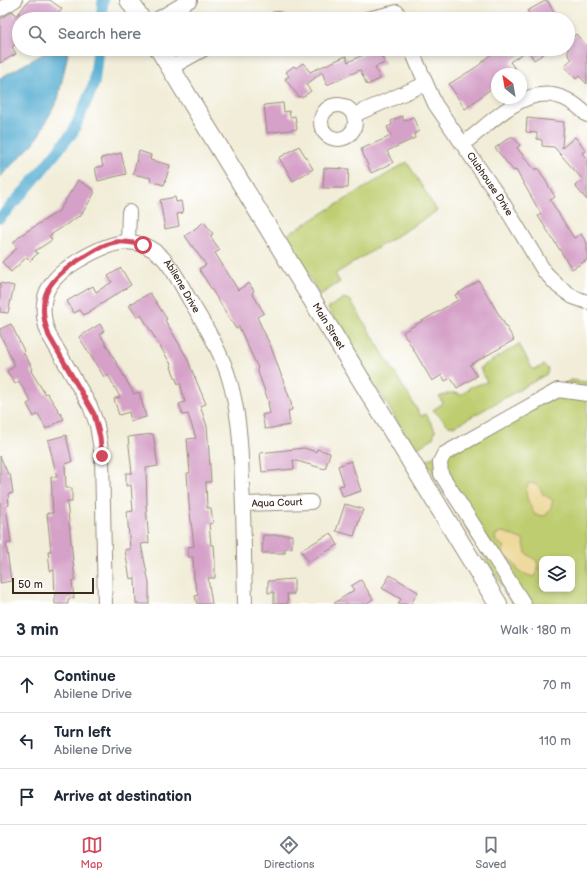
<!DOCTYPE html>
<html lang="en">
<head>
<meta charset="utf-8">
<style>
	:root { --surface:#fff; --page:#f6f6f7; --text:#1f2937; --muted:#747a83; --line:#e0e1e3; --accent:#d1495b }
	body { margin:0; font-family:"Balsamiq Sans",sans-serif; background:var(--page); color:var(--text) }
	.controls { position:absolute; right:12px; bottom:12px; display:grid; overflow:hidden; border-radius:8px; box-shadow:0 2px 6px #0003 }
	.controls button { width:36px; height:36px; display:grid; place-items:center; padding:0; border:0; border-bottom:1px solid var(--line); background:var(--surface); color:var(--text); font:20px sans-serif }
	.compass { position:absolute; left:491px; top:68px; width:36px; height:36px; border-radius:50%; background:var(--surface); box-shadow:0 2px 6px #0003; rotate:329deg }
	.scale { position:absolute; left:12px; bottom:10px; width:82px; box-sizing:border-box; padding-left:4px; border:2px solid #3b2a1e; border-top:0; font-size:11px; line-height:14px; white-space:nowrap; color:#3b2a1e; -webkit-text-stroke:3px #fff; paint-order:stroke }
	.stop { position:absolute; width:12px; height:12px; margin:-9px; border:3px solid #d1495b; border-radius:50%; background:#fff }
	.stop.end { background:#d1495b; border-color:#fff; box-shadow:0 1px 4px #0008 }
	.list { margin:0; padding:0; list-style:none }
	h2 { display:flex; justify-content:space-between; align-items:center; height:52px; margin:0; padding:0 16px; font-size:17px }
	h2 small { font-size:13px; font-weight:400; color:var(--muted) }
	.list li { display:grid; grid-template-columns:26px 1fr auto; gap:12px; align-items:center; box-sizing:border-box; height:56px; padding:0 16px; border-top:1px solid var(--line) }
	.list b { display:block; font-size:15px; white-space:nowrap }
	.list p { margin:0; font-size:13px; white-space:nowrap; color:var(--muted) }
	.list em { font-size:13px; font-style:normal; color:var(--muted) }
	.icon { flex:none; width:22px; height:22px; fill:none; stroke:currentColor; stroke-width:2; stroke-linecap:round; stroke-linejoin:round }
	.map { position:relative; flex:none; width:587px; height:604px; overflow:hidden }
	.search { position:absolute; background:var(--surface); box-shadow:0 2px 6px #0003; left:12px; right:12px; top:12px; height:44px; display:flex; align-items:center; gap:10px; box-sizing:border-box; padding:0 14px; border-radius:22px; color:var(--muted); font-size:15px }
	.sheet { height:220px; background:var(--surface) }
	nav { display:flex; justify-content:space-around; align-items:center; box-sizing:border-box; height:56px; border-top:1px solid var(--line); background:var(--surface); font-size:11px; color:var(--muted) }
	nav a { display:grid; justify-items:center; gap:2px }
	nav .on { color:var(--accent) }
	.map>svg:first-child { display:block }
	.green { fill:#becd70; stroke:#7c7c47; fill-rule:evenodd }
	.sand { fill:#eeda9e; stroke:#94825e }
	.water { fill:#53acd0; stroke:#476b77 }
	.lines { fill:none; stroke-linecap:round; stroke-linejoin:round }
	.canal { stroke:#53acd0; stroke-width:11 }
	.building { fill:#d5a1c8 }
	.minor-casing { stroke:#968c7b; stroke-width:16 }
	.major-casing { stroke:#968c7b; stroke-width:20 }
	.minor { stroke:#fff; stroke-width:14 }
	.major { stroke:#fff; stroke-width:18 }
	.route { stroke:#d1495b; stroke-width:5 }
	.labels { text-anchor:middle; dominant-baseline:central; stroke-width:3.5; stroke-linejoin:round; paint-order:stroke }
	.street-label { font-size:10px; fill:#3b2a1e; stroke:#fff }
</style>
</head>
<body>
<div class="map">
<svg width="587" height="604" viewBox="0 0 587 604">
	<rect width="100%" height="100%" fill="#fff"/>
	<filter id="ink" filterUnits="userSpaceOnUse"><feTurbulence type="fractalNoise" baseFrequency=".025" numOctaves="2"/><feDisplacementMap in="SourceGraphic" scale="8" xChannelSelector="R" yChannelSelector="G"/><feConvolveMatrix kernelMatrix="1 2 1 2 8 2 1 2 1" color-interpolation-filters="sRGB"/></filter>
	<filter id="wash" filterUnits="userSpaceOnUse"><feTurbulence type="fractalNoise" baseFrequency=".012" numOctaves="4" result="noise"/><feDisplacementMap in="SourceGraphic" scale="16" xChannelSelector="R" yChannelSelector="G"/><feGaussianBlur stdDeviation="0.9" result="paint"/><feColorMatrix in="noise" values="0 0 0 0 0 0 0 0 0 0 0 0 0 0 0 0 0 1.4 0 .05"/><feComposite in="paint" operator="in"/></filter>
	<g filter="url(#wash)">
		<rect width="100%" height="100%" fill="#f1edd8"/>
		<g class="green">
			<path d="M407,162l30,49 -102,63 5,8 -20,13 -35,-59z"/>
			<path d="M344,298l7,3 70,115 5,-2 9,16 -2,8 -15,10 -5,-1 -85,-139z"/>
			<path d="M519,344l14,26 11,-5 4,4 -1,5 -92,52h-6l-16,-16 10,-7 -4,-6c10,-4 13,-6 23,-2l8,-8 17,-5 -7,-14z"/>
			<path d="M571,380l16,2v222h-74l-87,-143zM542,559h30v30h-30z"/>
		</g>
		<g class="sand">
			<path d="M529,483c7,0 11,4 14,11l10,6 -3,10 -5,6 -10,-1c-5,-9 -13,-23 -6,-32z"/>
			<path d="M504,532l19,8 3,13 11,8c1,6 2,12 -4,16l-14,-5 -8,-13 -5,-1 -4,3v-9l3,-5 -9,-6 -1,-4 3,-4z"/>
		</g>
		<path class="water" d="M52,49h10l6,4 -10,46 -23,43 -35,35v-99z"/>
		<g class="lines">
			<g class="canal">
				<path d="M101,19l2,-19"/>
				<path d="M0,218l29,-32 44,-54 21,-48 4,-35"/>
			</g>
		</g>
		<g id="blocks">
			<g class="building">
				<path d="M29,0h21l12,9 -8,10h-36l1,23 -7,5 4,7 -16,9v-44l13,-8 3,6z"/>
				<path d="M547,0l9,16 -5,3h-16l-8,-8z"/>
				<path d="M576,34l11,12v38l-8,-8 -3,3 -12,-13 8,-7 -4,-4v-13z"/>
				<path d="M376,49h2l7,14 -10,4 5,12 -13,6 -7,-15 -33,15 -5,-13 -16,13 5,6 -8,6h-4l-14,-18 4,-3 -3,-4 8,-6 2,2 7,-5 7,9 36,-16 2,6z"/>
				<path d="M487,49h64l-17,11 -6,-10 -18,12 6,8 -6,4h-13v10l-32,25 -16,-25 29,-18 13,-12z"/>
				<path d="M283,103l1,9 5,-1 1,6 5,-1 2,13 -30,4 -3,-28z"/>
				<path d="M402,116l2,5 9,-4 6,14 -5,3 1,4 -28,13 6,12 -22,10 -10,-24 30,-13 -4,-9 5,-2 -1,-4z"/>
				<path d="M527,118l37,4 -2,26 13,-11 11,13 -4,3 5,6v41l-12,-14 7,-7 -28,-32 -12,-1v-6l-5,-1v-6l-11,-1z"/>
				<path d="M510,137h3l7,8 -3,3 18,22 3,-2 17,29 -5,3 24,38 7,-4 6,9v17l-15,9 -34,-53 3,-2 -25,-44 -2,1 -19,-23z"/>
				<path d="M299,146l14,23 -20,12 -14,-23z"/>
				<path d="M139,151l12,4 -1,5 20,5 -6,20 -14,-4 1,-3 -18,-4z"/>
				<path d="M121,153l5,21 -28,7 -3,-13 8,-2 -2,-8z"/>
				<path d="M324,168l25,1 -1,19h-25z"/>
				<path d="M78,180l16,10v4l-14,23 -1,-1 -30,20 3,4 -17,11 3,2 -8,8 -3,-4 -16,15 -9,-10 15,-14 -4,-5 8,-8 38,-24z"/>
				<path d="M175,197l1,5 5,-1 2,12 -6,1 2,12 -14,3 -5,-29z"/>
				<path d="M204,222l9,12 -3,2 10,14 -5,3 23,37 11,-7 5,8 -2,2 12,20 -7,4 14,30 20,55 1,8 -4,1 2,14 -25,4 -3,-14 8,-2 -2,-10h1l-12,-34 1,-1 -19,-41 -3,2 -37,-60 7,-4 -21,-29z"/>
				<path d="M121,268l10,17 -47,30 -4,-5 -6,3 -7,-12 26,-15 3,6 16,-10 -4,-6z"/>
				<path d="M479,281l35,59 -44,25 7,11 -20,12 -6,-10 -6,3 -3,-6 -10,6 -29,-49 55,-32 -3,-5z"/>
				<path d="M0,283l14,3 -6,27 -8,-1z"/>
				<path d="M150,293l17,26 -2,1 21,36 20,48 -6,2 7,20 3,40 1,16h-5l1,26h4l2,15 -4,1 2,21h3l1,15v18h-7l4,26h-15l-2,-8 3,-1 -4,-16 -1,-22h-5v-10l6,-1 -5,-42 -2,-31h3l-3,-34 9,-1 -8,-24 -5,1 -4,-11 6,-2 -5,-19 -2,1 -7,-17 1,-1 -31,-51 -4,2 -8,-12z"/>
				<path d="M11,324l13,27 -1,1 10,17 -2,2 14,23 2,-1 17,26 -18,10 -8,-15 -4,3 -7,-13 4,-2 -12,-21 -4,3 -8,-13 8,-5 -15,-32v-5z"/>
				<path d="M100,324l4,7 -4,3 34,60 5,-2 7,25 -15,4 -2,-9 -10,3 -5,-16 6,-2 -12,-22 -4,2 -25,-40z"/>
				<path d="M153,434l5,32 -12,2 1,37h-1l3,38 -8,1 8,39v21h-13l-1,-26 -5,1 -5,-29 5,-1 -3,-37 6,-1 -2,-26 -5,1v-13h6l-4,-36z"/>
				<path d="M66,435l6,27 -7,2 1,24h6v14h-5l8,79h-3l2,17 -6,1v5h-13l-1,-34 -4,1 -2,-20h3l-4,-38h6l-2,-36h6l-9,-37z"/>
				<path d="M304,448l12,4 1,-3 13,4 -5,16 -32,-9 1,9 -32,3 -2,-19z"/>
				<path d="M0,456l8,18h2l3,19 -5,1 1,11 -3,1 5,37h-5l5,38 -11,2z"/>
				<path d="M351,461l10,30 -18,6 -4,-11 5,-1 -6,-19z"/>
				<path d="M345,504l18,5 -9,27 -18,-5z"/>
				<path d="M331,533l7,12 -30,17 -7,-12z"/>
				<path d="M263,535h29v13h-7v5h-23z"/>
				<path d="M390,575l28,17 -7,12h-13l3,-5 -19,-11z"/>
				<path d="M294,579v15h-7l1,10h-14v-12l-6,1v-12z"/>
				<path d="M361,580l12,19 -7,5h-33l21,-14 -3,-4z"/>
			</g>
		</g>
	</g>
	<g filter="url(#ink)">
		<use href="#blocks" fill-opacity="0" stroke="#968c7b" stroke-width="1"/>
		<g class="lines">
			<g class="minor-casing">
				<g id="minor">
					<path d="M0,9l15,-9"/>
					<path d="M158,19l32,-19"/>
					<path d="M276,19h2"/>
					<path d="M367,19l30,-7"/>
					<path id="s1" d="M411,49l24,55 66,96 43,71 14,15 15,11 14,5"/>
					<path d="M170,68l34,-19"/>
					<circle cx="338" cy="122" r="17"/>
					<path d="M354,115l71,-31"/>
					<path d="M463,144c39,-30 78,-77 124,-29"/>
					<path d="M128,242l1,-30"/>
					<path id="s2" d="M243,504l68,-2"/>
					<path id="s3" d="M105,604l-3,-148 -5,-31 -7,-19 -41,-71c-5,-12 -7,-25 -4,-38 4,-16 18,-27 31,-35 28,-17 58,-32 86,-5 12,12 20,30 29,45 14,23 27,45 36,70 12,36 14,73 15,111 2,40 2,81 3,121"/>
					<path d="M524,604l-83,-130 -1,-12 4,-8 114,-64 29,4"/>
				</g>
			</g>
			<g class="major-casing">
				<g id="major">
					<path d="M129,0l12,19"/>
					<path id="s4" d="M159,49l339,555"/>
				</g>
			</g>
			<use href="#minor" class="minor"/>
			<use href="#major" class="major"/>
		</g>
	</g>
	<g class="lines" filter="url(#ink)">
		<path class="route" d="M102,456l-2,-19 -6,-23 -45,-78c-15,-40 1,-58 33,-78 10,-6 21,-14 33,-16 10,-1 19,1 28,3"/>
	</g>
	<g class="labels">
		<g class="street-label">
			<text stroke="none"><textPath href="#s1" startOffset="157">Clubhouse Drive</textPath></text>
			<text stroke="none"><textPath href="#s3" startOffset="498">Abilene Drive</textPath></text>
			<text stroke="none"><textPath href="#s4" startOffset="325">Main Street</textPath></text>
			<text stroke="none"><textPath href="#s2" startOffset="34">Aqua Court</textPath></text>
		</g>
	</g>
</svg>
<div class="controls">
<button><svg class="icon" aria-label="layers" viewBox="0 0 24 24"><path d="M12 4l9 5-9 5-9-5zM3 14l9 5 9-5"/></svg></button>
</div>
<svg class="compass" viewBox="-18 -18 36 36"><path d="M0-13l5 13h-10z" fill="#e53935"/><path d="M0 13l5-13h-10z" fill="#747a83"/></svg>
<div class="scale">50 m</div>
<div class="stop" style="left:143px;top:245px"></div>
<div class="stop end" style="left:102px;top:456px"></div>
<div class="search"><svg class="icon" aria-label="search" viewBox="0 0 24 24"><circle cx="10" cy="10" r="6"/><path d="M15 15l6 6"/></svg>Search here</div>
</div>
<section class="sheet">
<h2>3 min<small>Walk · 180 m</small></h2>
<ul class="list">
<li><svg class="icon" aria-label="ahead" viewBox="0 0 24 24"><path d="M12 20V5M6 11l6-6 6 6"/></svg><div><b>Continue</b><p>Abilene Drive</p></div><em>70 m</em></li>
<li><svg class="icon" aria-label="left" viewBox="0 0 24 24"><path d="M17 20v-9H6M10 6l-5 5 5 5"/></svg><div><b>Turn left</b><p>Abilene Drive</p></div><em>110 m</em></li>
<li><svg class="icon" aria-label="arrive" viewBox="0 0 24 24"><path d="M6 21V4h12l-3 4 3 4H6"/></svg><div><b>Arrive at destination</b></div></li>
</ul>
</section>
<nav>
<a class="on"><svg class="icon" aria-label="map" viewBox="0 0 24 24"><path d="M3 6l6-2 6 2 6-2v14l-6 2-6-2-6 2zM9 4v14M15 6v14"/></svg>Map</a>
<a><svg class="icon" aria-label="directions" viewBox="0 0 24 24"><path d="M12 3l9 9-9 9-9-9zM9 14v-3h6M13 9l2 2-2 2"/></svg>Directions</a>
<a><svg class="icon" aria-label="saved" viewBox="0 0 24 24"><path d="M7 4h10v16l-5-4-5 4z"/></svg>Saved</a>
</nav>
</body>
</html>
